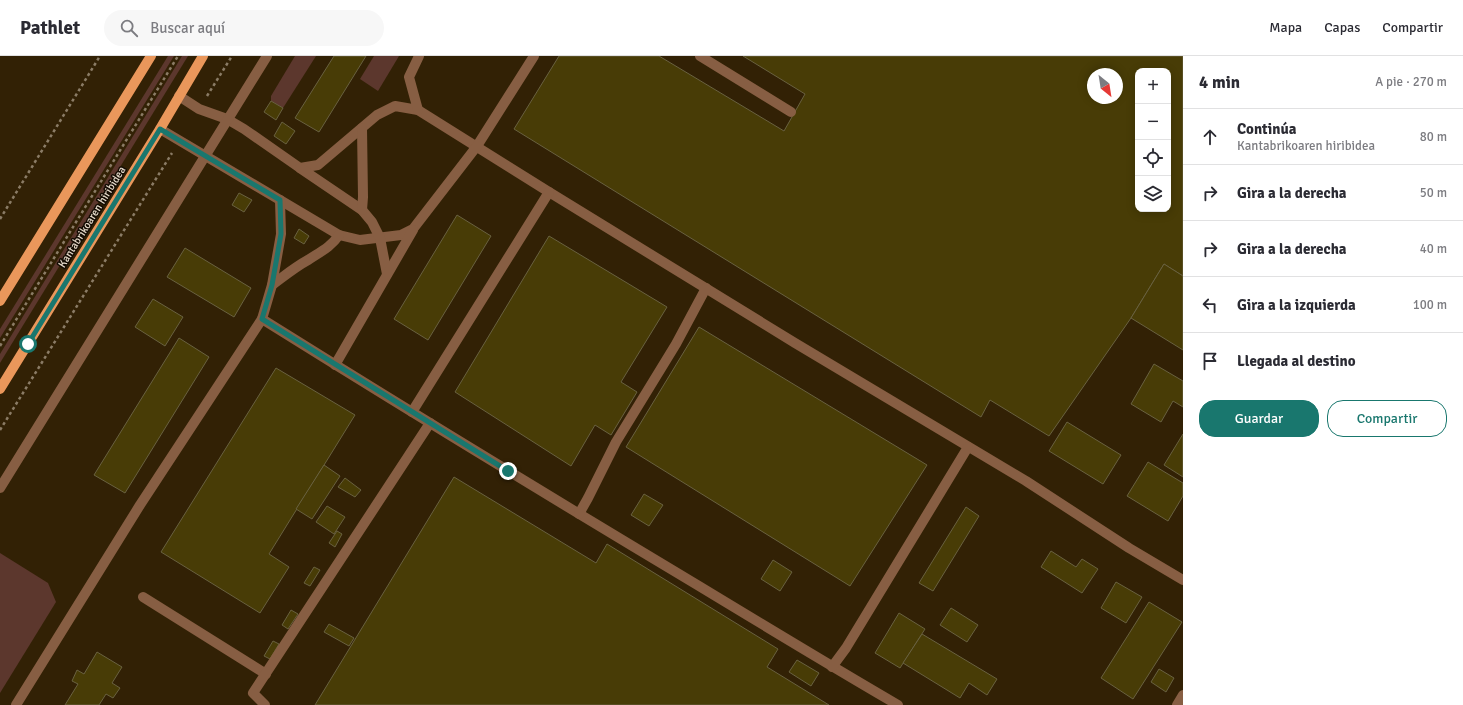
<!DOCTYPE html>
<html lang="es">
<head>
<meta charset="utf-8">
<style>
	:root { --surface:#fff; --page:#f7f7f7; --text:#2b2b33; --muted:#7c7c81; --line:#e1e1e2; --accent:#19776e }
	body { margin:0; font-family:Signika,sans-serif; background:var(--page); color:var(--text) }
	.controls { position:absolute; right:12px; top:12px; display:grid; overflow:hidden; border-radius:8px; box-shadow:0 2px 10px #0003 }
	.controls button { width:36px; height:36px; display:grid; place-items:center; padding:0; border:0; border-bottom:1px solid var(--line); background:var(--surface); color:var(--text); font:20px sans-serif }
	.compass { position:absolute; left:1087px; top:12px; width:36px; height:36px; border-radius:50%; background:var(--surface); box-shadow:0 2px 10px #0003; rotate:150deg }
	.stop { position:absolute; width:12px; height:12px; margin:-9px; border:3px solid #19776e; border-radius:50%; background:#fff }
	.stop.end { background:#19776e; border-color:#fff; box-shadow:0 1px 4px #0008 }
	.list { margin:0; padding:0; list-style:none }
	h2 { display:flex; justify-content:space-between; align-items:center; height:52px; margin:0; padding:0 16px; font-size:17px }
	h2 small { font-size:13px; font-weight:400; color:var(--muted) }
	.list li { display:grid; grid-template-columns:26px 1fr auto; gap:12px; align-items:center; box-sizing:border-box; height:56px; padding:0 16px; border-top:1px solid var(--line) }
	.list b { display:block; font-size:15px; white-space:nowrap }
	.list p { margin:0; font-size:13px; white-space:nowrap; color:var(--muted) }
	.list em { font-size:13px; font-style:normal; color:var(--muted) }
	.actions { display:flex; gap:8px; padding:12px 16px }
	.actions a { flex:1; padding:9px 0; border:1px solid var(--accent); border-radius:16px; text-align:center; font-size:14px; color:var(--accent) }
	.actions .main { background:var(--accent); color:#fff }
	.icon { flex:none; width:22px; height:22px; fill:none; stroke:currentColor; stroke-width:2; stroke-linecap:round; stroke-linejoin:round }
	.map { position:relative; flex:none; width:1183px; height:649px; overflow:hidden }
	header { display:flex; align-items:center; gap:24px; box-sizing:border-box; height:56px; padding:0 20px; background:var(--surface); border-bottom:1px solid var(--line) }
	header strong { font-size:19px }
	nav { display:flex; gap:22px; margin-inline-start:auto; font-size:14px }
	.search { width:280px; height:36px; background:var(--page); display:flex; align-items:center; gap:10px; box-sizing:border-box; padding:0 14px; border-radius:22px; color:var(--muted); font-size:15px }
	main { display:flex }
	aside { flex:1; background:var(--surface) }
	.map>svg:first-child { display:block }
	.green { fill:#5c372d }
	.building { fill:#483c06; stroke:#696140; fill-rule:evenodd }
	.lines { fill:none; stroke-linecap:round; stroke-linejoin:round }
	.path { stroke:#8b7c66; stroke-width:2.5; stroke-dasharray:3 3; stroke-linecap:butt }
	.minor { stroke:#875e43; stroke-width:10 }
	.major { stroke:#ea975b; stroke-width:10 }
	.route { stroke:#19776e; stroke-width:5 }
	.labels { text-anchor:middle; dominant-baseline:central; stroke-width:3; stroke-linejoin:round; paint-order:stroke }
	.street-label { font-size:11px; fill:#e9ddcd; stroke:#140c03 }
</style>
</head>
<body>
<header>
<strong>Pathlet</strong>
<div class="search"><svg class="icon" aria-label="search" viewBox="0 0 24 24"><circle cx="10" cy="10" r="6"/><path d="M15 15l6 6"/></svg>Buscar aquí</div>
<nav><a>Mapa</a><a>Capas</a><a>Compartir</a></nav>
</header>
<main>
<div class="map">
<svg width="1183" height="649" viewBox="0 0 1183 649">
	<rect width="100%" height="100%" fill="#322105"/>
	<g class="green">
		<path d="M168,0h6l-174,282v-9z"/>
		<path d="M182,0h6l-188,307v-9z"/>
		<path d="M295,0h21l-33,52 -12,-7v-5z"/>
		<path d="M374,0h25l-21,35 -18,-12z"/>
		<path d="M0,497l48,30 8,19 -56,91z"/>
	</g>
	<g class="building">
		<path d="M334,0h32l-47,76 -24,-14z"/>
		<path d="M559,0h100l125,75 21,-37 -62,-38h440v220l-19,-12 -33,54 -82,118 -59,-36 -9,17 -467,-288zM1138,15h30v138h-30zM1093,18h24v24h-24z"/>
		<path d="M271,45l12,7 -7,12 -12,-8z"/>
		<path d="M282,66l13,9 -9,13 -12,-8z"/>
		<path d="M239,137l13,7 -8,12 -12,-7z"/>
		<path d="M457,159l34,21 -63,104 -34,-21z"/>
		<path d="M299,173l10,7 -5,8 -10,-6z"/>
		<path d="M549,180l118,71 -46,75 16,10 -26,43 -16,-10 -24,41 -116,-74z"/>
		<path d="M185,192l66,40 -17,29 -67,-40z"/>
		<path d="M1164,208l19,12v74l-52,-32z"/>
		<path d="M153,243l30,18 -18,29 -30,-19z"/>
		<path d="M699,271l228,138 -77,121 -224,-139z"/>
		<path d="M179,282l30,19 -84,136 -31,-18z"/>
		<path d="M1154,308l29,17v26l-10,-6 -12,21 -30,-18z"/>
		<path d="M276,312l79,47 -86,139 20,13 -29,46 -99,-61z"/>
		<path d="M1067,366l54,33 -18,29 -54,-33z"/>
		<path d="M1183,378v43l-19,-12z"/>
		<path d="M1148,406l35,21v13l-15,25 -41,-25z"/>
		<path d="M324,409l16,11 -28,43 -16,-10z"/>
		<path d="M454,421l142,86 11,-19 171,105 -11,18 62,38h-514z"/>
		<path d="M345,422l16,12 -6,7 -17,-10z"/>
		<path d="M644,438l19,11 -14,21 -18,-11z"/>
		<path d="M327,450l18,11 -11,17 -18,-12z"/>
		<path d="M966,451l13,9 -46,75 -14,-8z"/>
		<path d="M337,475l5,3 -7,13 -6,-4z"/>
		<path d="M1051,495l25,16 6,-8 16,10 -16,24 -41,-26z"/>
		<path d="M773,504l19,12 -12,19 -19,-12z"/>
		<path d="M314,511l6,3 -10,16 -6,-3z"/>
		<path d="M1116,526l26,15 -16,26 -25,-15z"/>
		<path d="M1149,546l33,20 -49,77 -32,-21z"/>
		<path d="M951,552l27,17 -11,17 -27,-17z"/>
		<path d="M291,554l7,4 -10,15 -6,-4z"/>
		<path d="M899,557l26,16 -25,39 -25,-15z"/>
		<path d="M329,568l25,14 -5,8 -25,-14z"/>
		<path d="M922,578l75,45 -10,16 -18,-12 -9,15 -57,-35z"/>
		<path d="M273,585l6,3 -9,15 -6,-3z"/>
		<path d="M97,596l25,15 -10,16 8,5 -7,10 -7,-4 -7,11h-34l13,-21 -6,-3 5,-11 7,4z"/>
		<path d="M797,604l22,13 -8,13 -22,-14z"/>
		<path d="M1159,613l15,9 -8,14 -15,-10z"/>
	</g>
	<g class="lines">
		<g class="path">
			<path d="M207,40l25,-40"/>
			<path d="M0,163l100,-163"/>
			<path d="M0,290l178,-290"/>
			<path d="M0,374l172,-277"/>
		</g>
		<g class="minor">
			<path d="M700,0l91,56"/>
			<path d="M179,40l20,13 28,10 17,10 56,39 18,-3 59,-50 18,-9 23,4 131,82 246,151 231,138 103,67 54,32"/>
			<path d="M418,54l-9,-33 10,-21"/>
			<path d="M160,73l179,106 21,5 41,-5 12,-6 64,-83 57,-90"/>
			<path d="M300,112l62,42 10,12 8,16 7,36"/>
			<path d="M280,144l1,34 -9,51 -10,34c144,90 290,179 437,267 66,40 132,80 199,119"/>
			<path d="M362,154l1,-13 -1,-69"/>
			<path d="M272,229c11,-8 23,-18 36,-25 12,-8 23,-13 31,-25"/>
			<path d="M335,309l78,-135"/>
			<path d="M412,356l137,-220"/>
			<path d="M0,432l267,-432"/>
			<path d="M579,458l9,-16 28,-56 60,-98 30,-56"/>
			<path d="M143,541l123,77"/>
			<path d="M832,611l14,-19 122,-201"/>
			<path d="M16,649l124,-200 122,-186"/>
			<path d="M265,649l-12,-12 177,-270"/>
			<path d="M1177,649l6,-10"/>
		</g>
		<g class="major">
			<path d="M0,245l151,-245"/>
			<path d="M0,333l160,-260 43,-73"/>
		</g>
	</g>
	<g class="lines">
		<path class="route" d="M28,288l132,-215 120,71 1,34 -9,51 -10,34 246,152"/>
	</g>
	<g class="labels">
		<g class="street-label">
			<text transform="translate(92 161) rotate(-58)">Kantabrikoaren hiribidea</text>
		</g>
	</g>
</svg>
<div class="controls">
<button>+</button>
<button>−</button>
<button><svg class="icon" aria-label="locate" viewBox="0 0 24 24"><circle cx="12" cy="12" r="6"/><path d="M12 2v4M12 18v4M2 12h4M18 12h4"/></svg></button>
<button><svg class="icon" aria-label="layers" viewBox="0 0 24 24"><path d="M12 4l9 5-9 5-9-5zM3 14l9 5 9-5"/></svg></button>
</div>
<svg class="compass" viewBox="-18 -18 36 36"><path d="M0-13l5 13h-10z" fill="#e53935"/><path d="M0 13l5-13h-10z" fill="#7c7c81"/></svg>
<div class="stop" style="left:28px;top:288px"></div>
<div class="stop end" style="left:508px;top:415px"></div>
</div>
<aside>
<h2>4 min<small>A pie · 270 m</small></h2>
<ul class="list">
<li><svg class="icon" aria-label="ahead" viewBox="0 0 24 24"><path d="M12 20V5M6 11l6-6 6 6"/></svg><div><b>Continúa</b><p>Kantabrikoaren hiribidea</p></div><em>80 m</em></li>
<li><svg class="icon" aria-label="right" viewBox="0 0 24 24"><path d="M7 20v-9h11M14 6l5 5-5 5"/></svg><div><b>Gira a la derecha</b></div><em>50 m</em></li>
<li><svg class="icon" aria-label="right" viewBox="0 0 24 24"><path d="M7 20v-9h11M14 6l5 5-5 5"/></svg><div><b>Gira a la derecha</b></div><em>40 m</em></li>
<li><svg class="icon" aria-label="left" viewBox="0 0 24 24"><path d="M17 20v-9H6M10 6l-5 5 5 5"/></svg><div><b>Gira a la izquierda</b></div><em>100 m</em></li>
<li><svg class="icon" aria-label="arrive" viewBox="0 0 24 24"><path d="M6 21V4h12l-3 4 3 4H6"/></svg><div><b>Llegada al destino</b></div></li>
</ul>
<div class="actions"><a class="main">Guardar</a><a>Compartir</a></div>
</aside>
</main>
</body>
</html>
